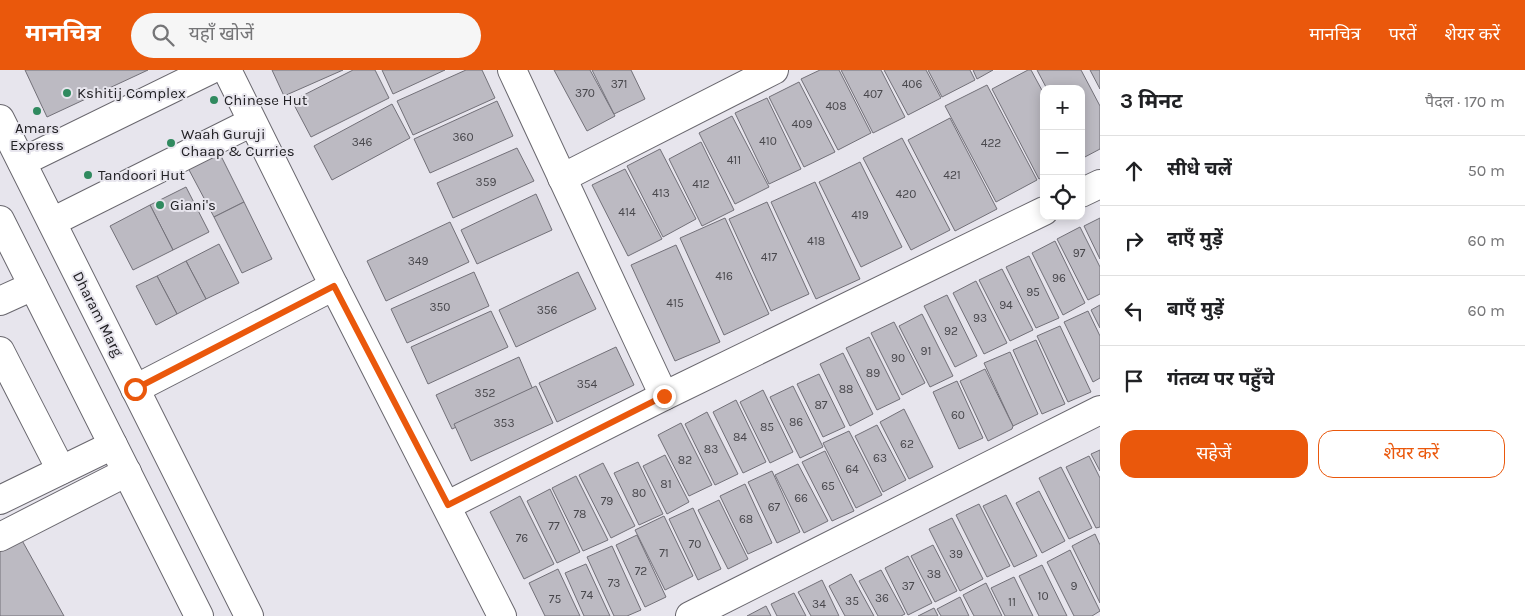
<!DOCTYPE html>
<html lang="hi">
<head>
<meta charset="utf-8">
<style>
	:root { --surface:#fff; --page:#f6f6f6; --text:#202124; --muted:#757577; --line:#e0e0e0; --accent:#ea580c }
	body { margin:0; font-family:Karla,"Noto Sans Devanagari",sans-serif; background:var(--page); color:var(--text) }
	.controls { position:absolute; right:15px; top:15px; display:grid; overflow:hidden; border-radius:10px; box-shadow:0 2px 12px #0003 }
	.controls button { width:45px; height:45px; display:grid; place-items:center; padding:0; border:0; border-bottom:1px solid var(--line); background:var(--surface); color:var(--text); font:25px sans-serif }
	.stop { position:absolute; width:15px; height:15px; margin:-11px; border:4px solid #ea580c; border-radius:50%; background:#fff }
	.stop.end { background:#ea580c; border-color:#fff; box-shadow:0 1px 5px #0008 }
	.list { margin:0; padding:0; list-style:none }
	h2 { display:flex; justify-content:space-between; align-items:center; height:65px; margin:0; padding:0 20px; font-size:21px }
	h2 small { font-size:16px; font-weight:400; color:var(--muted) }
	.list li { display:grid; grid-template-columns:32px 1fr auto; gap:15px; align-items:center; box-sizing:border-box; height:70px; padding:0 20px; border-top:1px solid var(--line) }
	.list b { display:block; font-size:19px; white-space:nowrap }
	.list em { font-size:16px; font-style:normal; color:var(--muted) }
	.actions { display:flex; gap:10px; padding:15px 20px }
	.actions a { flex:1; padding:11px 0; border:1px solid var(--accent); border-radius:15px; text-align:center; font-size:18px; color:var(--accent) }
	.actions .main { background:var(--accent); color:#fff }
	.icon { flex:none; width:28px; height:28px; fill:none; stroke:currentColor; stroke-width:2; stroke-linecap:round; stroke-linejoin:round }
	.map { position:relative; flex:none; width:1100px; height:546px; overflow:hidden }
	header { display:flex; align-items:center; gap:30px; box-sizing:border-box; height:70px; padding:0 25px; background:var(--accent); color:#fff }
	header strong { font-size:24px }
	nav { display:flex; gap:28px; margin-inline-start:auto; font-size:18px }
	.search { width:350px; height:45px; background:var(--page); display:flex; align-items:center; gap:12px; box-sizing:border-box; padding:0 18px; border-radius:28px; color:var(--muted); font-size:19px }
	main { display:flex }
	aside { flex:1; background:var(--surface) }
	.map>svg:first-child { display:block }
	.building { fill:#bcbac2; stroke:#727078 }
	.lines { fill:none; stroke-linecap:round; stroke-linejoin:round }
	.minor-casing { stroke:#69676e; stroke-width:30 }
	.minor { stroke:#fff; stroke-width:28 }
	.route { stroke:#ea580c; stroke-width:6 }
	.poi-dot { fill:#308a5f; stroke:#e7e5ed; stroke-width:2 }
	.labels { text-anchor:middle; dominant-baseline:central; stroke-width:4; stroke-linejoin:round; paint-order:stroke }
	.number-label { font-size:12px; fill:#48474c }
	.poi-label { font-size:15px; fill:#222125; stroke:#e7e5ed; text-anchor:start }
	.street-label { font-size:15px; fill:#222125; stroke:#e7e5ed }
</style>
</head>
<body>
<header>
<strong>मानचित्र</strong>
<div class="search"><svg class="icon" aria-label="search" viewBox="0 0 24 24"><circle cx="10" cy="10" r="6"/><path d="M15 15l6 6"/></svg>यहाँ खोजें</div>
<nav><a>मानचित्र</a><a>परतें</a><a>शेयर करें</a></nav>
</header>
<main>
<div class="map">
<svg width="1100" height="546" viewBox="0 0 1100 546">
	<rect width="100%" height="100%" fill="#e7e5ed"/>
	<g class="building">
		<path d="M25,0h123l-101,47z"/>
		<path d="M272,0h71l-59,26z"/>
		<path d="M353,0h22l14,28 -78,39 -19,-36z"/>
		<path d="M382,0h63l-52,24z"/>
		<path d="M466,0h16l13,28 -82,37 -16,-34z"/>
		<path d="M554,0h36l25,46 -28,15z"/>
		<path d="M592,0h39l14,29 -31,15z"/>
		<path d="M820,0h19l32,63 -33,17 -37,-71z"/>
		<path d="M841,0h40l24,47 -32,16z"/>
		<path d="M884,0h42l15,28 -33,17z"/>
		<path d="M928,0h42l5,10 -33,17z"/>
		<path d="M973,0h20l-16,9z"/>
		<path d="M1028,0h3l13,24v82l-5,3 -47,-90z"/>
		<path d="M1037,0h44l19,36v43l-17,9 -2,-3v-66h-34z"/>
		<path d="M1090,0h10v19z"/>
		<path d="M799,12l36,70 -31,15 -35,-70z"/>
		<path d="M987,15l50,95 -41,22 -51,-96z"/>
		<path d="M767,28l34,71 -32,15 -34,-71z"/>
		<path d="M497,31l16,35 -83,37 -16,-34z"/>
		<path d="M392,34l18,34 -78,42 -18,-34z"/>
		<path d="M732,46l37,71 -34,17 -36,-71z"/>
		<path d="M950,48l47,91 -42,22 -47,-91z"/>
		<path d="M902,68l48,92 -39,20 -48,-92z"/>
		<path d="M701,72l33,68 -32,16 -33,-67z"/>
		<path d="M517,78l17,33 -81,37 -16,-35z"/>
		<path d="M660,79l36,70 -33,18 -36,-71z"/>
		<path d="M219,82l25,50 -30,15 -26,-49z"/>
		<path d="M860,92l42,85 -41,20 -42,-85z"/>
		<path d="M625,99l37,70 -34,17 -36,-71z"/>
		<path d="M815,112l45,97 -44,20 -45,-97z"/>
		<path d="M186,117l23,45 -36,18 -23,-45z"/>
		<path d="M536,124l16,36 -75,34 -16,-34z"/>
		<path d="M244,132l28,57 -30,14 -28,-56z"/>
		<path d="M767,132l42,92 -38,17 -42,-92z"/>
		<path d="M150,135l23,45 -40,20 -23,-44z"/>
		<path d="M725,148l44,96 -45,21 -44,-97z"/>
		<path d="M1100,148v41l-16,-33z"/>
		<path d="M450,152l19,40 -83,39 -19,-40z"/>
		<path d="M1080,157l20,40v27l-12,6 -31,-61z"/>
		<path d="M1055,171l30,62 -22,12 -31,-62z"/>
		<path d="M219,174l20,39 -33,16 -20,-38z"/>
		<path d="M676,175l44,97 -45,19 -44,-96z"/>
		<path d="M1029,186l30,62 -23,10 -30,-61z"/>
		<path d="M186,191l20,38 -29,15 -20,-38z"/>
		<path d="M1002,199l31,61 -23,11 -31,-61z"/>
		<path d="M474,202l15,34 -82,37 -16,-34z"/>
		<path d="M578,202l18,37 -80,38 -17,-37z"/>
		<path d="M157,206l20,38 -21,11 -20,-39z"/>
		<path d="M976,211l31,62 -23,11 -31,-61z"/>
		<path d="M947,225l30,61 -22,11 -31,-61z"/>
		<path d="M1100,235v23l-9,-18z"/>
		<path d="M491,241l17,36 -80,37 -17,-37z"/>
		<path d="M1088,241l12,25v42l-7,4 -29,-60z"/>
		<path d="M922,244l31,62 -23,11 -31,-61z"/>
		<path d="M894,252l31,61 -23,12 -31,-62z"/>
		<path d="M1060,256l31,66 -23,10 -31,-66z"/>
		<path d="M869,267l31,62 -23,11 -31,-62z"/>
		<path d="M1036,270l29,64 -23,10 -29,-64z"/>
		<path d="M616,277l18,38 -77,37 -18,-39z"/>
		<path d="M1010,282l28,62 -25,12 -29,-63z"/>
		<path d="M843,283l30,61 -23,12 -30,-62z"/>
		<path d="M519,287l15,35 -82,37 -16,-34z"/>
		<path d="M985,299l28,57 -1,3 -24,12 -28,-60z"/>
		<path d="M819,304l26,53 -22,10 -26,-53z"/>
		<path d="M957,311l26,57 -24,11 -26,-57z"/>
		<path d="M536,316l17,37 -82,38 -17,-37z"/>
		<path d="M793,316l30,61 -23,11 -30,-61z"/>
		<path d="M763,320l30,62 -23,11 -30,-61z"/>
		<path d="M736,330l30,62 -23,11 -30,-61z"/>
		<path d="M904,339l29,58 -24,12 -29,-57z"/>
		<path d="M707,342l31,62 -23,11 -30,-61z"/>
		<path d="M681,353l31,62 -23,11 -31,-61z"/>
		<path d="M877,355l29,55 -23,12 -28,-56z"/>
		<path d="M849,361l33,64 -26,13 -33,-65z"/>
		<path d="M1100,380v21l-9,-17z"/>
		<path d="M825,381l29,60 -22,10 -30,-59z"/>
		<path d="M665,385l24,47 -22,12 -24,-48z"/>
		<path d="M1089,386l11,22v49l-4,1 -30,-61z"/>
		<path d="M638,392l25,52 -24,11 -25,-52z"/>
		<path d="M603,393l32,63 -24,12 -32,-63z"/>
		<path d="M798,394l30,57 -24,12 -29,-58z"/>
		<path d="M1061,397l31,61 -23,11 -30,-61z"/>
		<path d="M772,401l28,61 -23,11 -29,-61z"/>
		<path d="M576,406l32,64 -25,11 -31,-63z"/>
		<path d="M745,414l27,59 -24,11 -28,-58z"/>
		<path d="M550,419l30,63 -23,11 -30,-62z"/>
		<path d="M1039,421l26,50 -23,12 -26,-50z"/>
		<path d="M1006,425l31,61 -23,11 -31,-61z"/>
		<path d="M520,426l34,68 -30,15 -34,-67z"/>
		<path d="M719,430l29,59 -20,10 -30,-59z"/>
		<path d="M979,434l31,62 -23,11 -31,-62z"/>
		<path d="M693,438l28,61 -23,11 -29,-61z"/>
		<path d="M664,446l29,60 -28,14 -30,-60z"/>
		<path d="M952,448l31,61 -23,12 -31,-62z"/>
		<path d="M1095,464l5,11v58l-28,-57z"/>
		<path d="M19,465l45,81h-64v-70z"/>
		<path d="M637,465l29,62 -21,10 -29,-62z"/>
		<path d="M933,475l24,46 -22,11 -24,-46z"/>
		<path d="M612,476l29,64 -14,6h-13l-27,-59z"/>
		<path d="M1070,480l30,61 -8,5h-18l-27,-54z"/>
		<path d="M908,486l24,47 -24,12 -23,-47z"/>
		<path d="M586,494l24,52h-26l-19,-43z"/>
		<path d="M1042,495l25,51h-28l-20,-40z"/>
		<path d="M558,499l22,47h-35l-16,-33z"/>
		<path d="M881,500l24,44 -4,2h-23l-19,-35z"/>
		<path d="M851,504l23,42h-29l-16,-30z"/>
		<path d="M1014,507l19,39h-28l-14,-28z"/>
		<path d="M822,510l17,36h-28l-13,-24z"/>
		<path d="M986,513l16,33h-28l-11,-21z"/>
		<path d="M794,523l12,23h-29l-6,-12z"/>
		<path d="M960,527l9,19h-28l-4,-7z"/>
		<path d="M766,536l5,10h-24z"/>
		<path d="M934,538l4,8h-20z"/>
	</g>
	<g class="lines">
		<g class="minor-casing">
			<g id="minor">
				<path d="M227,0l107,216 168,330"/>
				<path d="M512,0l152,326"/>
				<path d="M0,49l249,497"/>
				<path d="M22,92l188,-92"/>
				<path d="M562,108l212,-108"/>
				<path d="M1081,123l19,-9"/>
				<path d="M0,150l199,396"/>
				<path d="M52,152l200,-100"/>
				<path d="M0,231l33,-15"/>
				<path d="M0,281l61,119"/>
				<path d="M135,319l199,-103"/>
				<path d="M0,430l113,-55"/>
				<path d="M448,435l216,-109 380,-185"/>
				<path d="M0,467l127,-65"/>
				<path d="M690,546l410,-206"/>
			</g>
		</g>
		<use href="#minor" class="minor"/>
	</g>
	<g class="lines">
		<path class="route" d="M135,319l199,-103 114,219 216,-109"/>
	</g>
	<g class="poi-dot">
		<circle cx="67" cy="23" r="5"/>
		<circle cx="214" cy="30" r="5"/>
		<circle cx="37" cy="41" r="5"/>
		<circle cx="171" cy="73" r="5"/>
		<circle cx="88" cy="105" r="5"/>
		<circle cx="160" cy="135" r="5"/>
	</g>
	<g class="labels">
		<g class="number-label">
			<text x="619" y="14">371</text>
			<text x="912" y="14">406</text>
			<text x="585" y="23">370</text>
			<text x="873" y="24">407</text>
			<text x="836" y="36">408</text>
			<text x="802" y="54">409</text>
			<text x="463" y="67">360</text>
			<text x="768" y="71">410</text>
			<text x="362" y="72">346</text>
			<text x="991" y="73">422</text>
			<text x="734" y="90">411</text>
			<text x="952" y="105">421</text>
			<text x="486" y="112">359</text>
			<text x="701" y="114">412</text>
			<text x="661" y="123">413</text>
			<text x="906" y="124">420</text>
			<text x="627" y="142">414</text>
			<text x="860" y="145">419</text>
			<text x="816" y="171">418</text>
			<text x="1079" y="183">97</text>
			<text x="769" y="187">417</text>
			<text x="418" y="191">349</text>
			<text x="724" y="206">416</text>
			<text x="1059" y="208">96</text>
			<text x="1033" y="222">95</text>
			<text x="675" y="233">415</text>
			<text x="1006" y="235">94</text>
			<text x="440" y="237">350</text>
			<text x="547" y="240">356</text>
			<text x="980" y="248">93</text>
			<text x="951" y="261">92</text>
			<text x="926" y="281">91</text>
			<text x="898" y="288">90</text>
			<text x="873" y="303">89</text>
			<text x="587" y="314">354</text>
			<text x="846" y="319">88</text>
			<text x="485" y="323">352</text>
			<text x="821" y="335">87</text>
			<text x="958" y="345">60</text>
			<text x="796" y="352">86</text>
			<text x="504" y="353">353</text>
			<text x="767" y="357">85</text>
			<text x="740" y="367">84</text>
			<text x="907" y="374">62</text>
			<text x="711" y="379">83</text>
			<text x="880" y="388">63</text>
			<text x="685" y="390">82</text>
			<text x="852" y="399">64</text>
			<text x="666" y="414">81</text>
			<text x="828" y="416">65</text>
			<text x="639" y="423">80</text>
			<text x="801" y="428">66</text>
			<text x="607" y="431">79</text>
			<text x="774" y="437">67</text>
			<text x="580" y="444">78</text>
			<text x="746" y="449">68</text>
			<text x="554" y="456">77</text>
			<text x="522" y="468">76</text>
			<text x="695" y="474">70</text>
			<text x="664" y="483">71</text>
			<text x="956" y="484">39</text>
			<text x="641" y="501">72</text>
			<text x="934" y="504">38</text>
			<text x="614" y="513">73</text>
			<text x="908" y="516">37</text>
			<text x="1074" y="516">9</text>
			<text x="587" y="525">74</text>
			<text x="1043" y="526">10</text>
			<text x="882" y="528">36</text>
			<text x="555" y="529">75</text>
			<text x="852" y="531">35</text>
			<text x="1012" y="532">11</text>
			<text x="819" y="534">34</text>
		</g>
		<g class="poi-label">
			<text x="77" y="23">Kshitij Complex</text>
			<text x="224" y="30">Chinese Hut</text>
			<text x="37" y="58" text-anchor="middle">Amars<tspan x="37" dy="17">Express</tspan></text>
			<text x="181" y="64">Waah Guruji<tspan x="181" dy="17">Chaap &amp; Curries</tspan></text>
			<text x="98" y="105">Tandoori Hut</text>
			<text x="170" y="135">Giani's</text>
		</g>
		<g class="street-label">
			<text transform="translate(98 244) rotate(63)">Dharam Marg</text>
		</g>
	</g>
</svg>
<div class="controls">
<button>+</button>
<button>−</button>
<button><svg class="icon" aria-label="locate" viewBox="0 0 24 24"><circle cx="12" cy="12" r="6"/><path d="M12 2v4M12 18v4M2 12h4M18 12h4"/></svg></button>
</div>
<div class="stop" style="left:135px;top:319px"></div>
<div class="stop end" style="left:664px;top:326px"></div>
</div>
<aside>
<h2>3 मिनट<small>पैदल · 170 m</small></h2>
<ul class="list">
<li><svg class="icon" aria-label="ahead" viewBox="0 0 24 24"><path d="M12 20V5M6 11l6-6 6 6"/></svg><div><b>सीधे चलें</b></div><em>50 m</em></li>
<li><svg class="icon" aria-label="right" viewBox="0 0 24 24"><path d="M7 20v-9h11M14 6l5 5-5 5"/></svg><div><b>दाएँ मुड़ें</b></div><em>60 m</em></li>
<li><svg class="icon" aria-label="left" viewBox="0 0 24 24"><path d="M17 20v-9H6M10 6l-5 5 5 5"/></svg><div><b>बाएँ मुड़ें</b></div><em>60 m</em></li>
<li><svg class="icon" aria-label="arrive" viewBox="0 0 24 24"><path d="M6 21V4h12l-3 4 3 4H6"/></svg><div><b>गंतव्य पर पहुँचे</b></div></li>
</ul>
<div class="actions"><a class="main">सहेजें</a><a>शेयर करें</a></div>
</aside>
</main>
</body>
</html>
